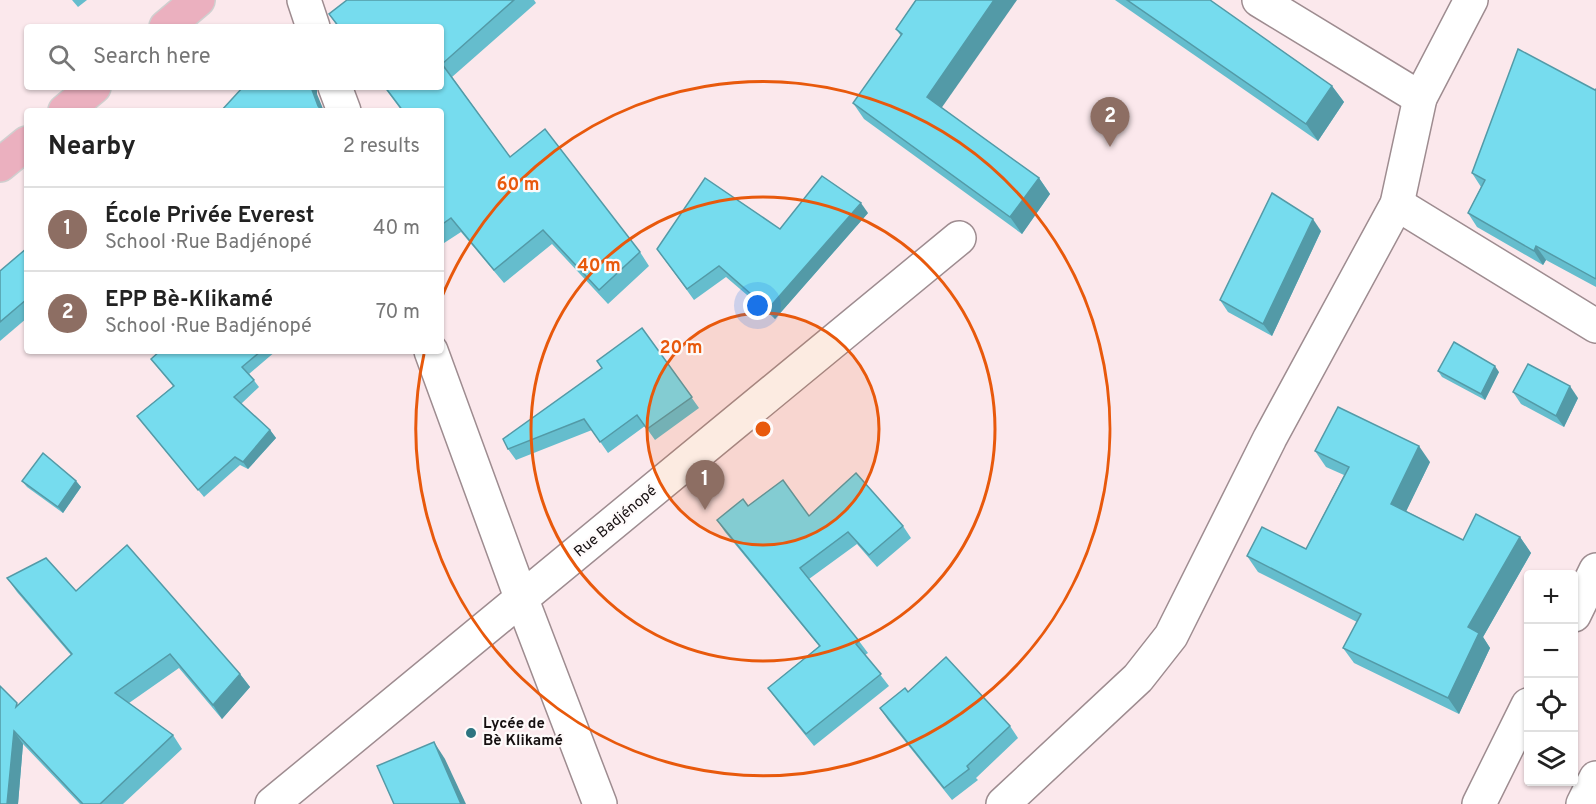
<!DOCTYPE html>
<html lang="en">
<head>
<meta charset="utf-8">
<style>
	:root { --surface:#fff; --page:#f2f2f2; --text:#222; --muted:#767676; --line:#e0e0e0; --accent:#1a73e8 }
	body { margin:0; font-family:Overpass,sans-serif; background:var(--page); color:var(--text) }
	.controls { position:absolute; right:18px; bottom:18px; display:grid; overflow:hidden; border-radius:6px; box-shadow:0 2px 4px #0004 }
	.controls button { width:54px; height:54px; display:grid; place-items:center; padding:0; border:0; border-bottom:2px solid var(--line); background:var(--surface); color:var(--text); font:30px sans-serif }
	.you { position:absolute; left:758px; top:306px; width:21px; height:21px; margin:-15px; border:4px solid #fff; border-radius:50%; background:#1a73e8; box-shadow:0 0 0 9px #1a73e833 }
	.badge { display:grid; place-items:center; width:39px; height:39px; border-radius:50%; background:var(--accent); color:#fff; font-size:20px; font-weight:700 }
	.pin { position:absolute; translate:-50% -50px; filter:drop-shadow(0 2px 3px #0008) }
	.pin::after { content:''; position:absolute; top:32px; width:21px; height:18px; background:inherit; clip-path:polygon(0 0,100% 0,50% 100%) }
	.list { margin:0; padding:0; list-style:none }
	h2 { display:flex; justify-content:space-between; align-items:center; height:78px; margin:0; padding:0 24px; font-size:26px }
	h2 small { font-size:20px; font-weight:400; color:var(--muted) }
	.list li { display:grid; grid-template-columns:39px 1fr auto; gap:18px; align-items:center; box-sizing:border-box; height:84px; padding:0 24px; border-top:2px solid var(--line) }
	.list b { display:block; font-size:22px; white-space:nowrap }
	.list p { margin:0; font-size:20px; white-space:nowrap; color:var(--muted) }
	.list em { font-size:20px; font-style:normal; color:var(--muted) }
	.icon { flex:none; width:33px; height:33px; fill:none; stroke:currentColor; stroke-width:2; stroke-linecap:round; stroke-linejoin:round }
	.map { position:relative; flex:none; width:1596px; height:804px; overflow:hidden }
	.search { position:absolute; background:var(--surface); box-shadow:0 2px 4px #0004; left:24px; top:24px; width:420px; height:66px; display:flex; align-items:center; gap:15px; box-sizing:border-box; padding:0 21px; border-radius:6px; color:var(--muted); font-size:22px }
	.panel { position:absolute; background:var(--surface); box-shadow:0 2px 4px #0004; left:24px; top:108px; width:420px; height:246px; border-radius:6px }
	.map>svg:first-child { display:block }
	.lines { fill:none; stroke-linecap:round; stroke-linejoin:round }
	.minor-casing { stroke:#9e8c90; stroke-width:36 }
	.major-casing { stroke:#d0cfcf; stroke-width:36 }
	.minor { stroke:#fff; stroke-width:33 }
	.major { stroke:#ebb0bf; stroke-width:33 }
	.wall { fill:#65bdcd }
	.shaded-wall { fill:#539aa7 }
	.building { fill:#76dcee; stroke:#539aa7; stroke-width:1.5 }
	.ring { fill:none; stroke:#e8590c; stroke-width:3 }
	.poi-dot { fill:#2d7480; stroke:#fefafa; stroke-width:2 }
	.labels { text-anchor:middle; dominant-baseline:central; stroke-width:4.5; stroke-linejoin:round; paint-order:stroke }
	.street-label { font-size:15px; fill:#161011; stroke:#fefafa }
	.poi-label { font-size:15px; font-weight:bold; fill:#161011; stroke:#fefafa; text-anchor:start }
	.centre { fill:#e8590c; stroke:#fefafa; stroke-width:3 }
	.ring-label { font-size:18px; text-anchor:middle; font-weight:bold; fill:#e8590c; stroke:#fefafa; stroke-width:4.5; stroke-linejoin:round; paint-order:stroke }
</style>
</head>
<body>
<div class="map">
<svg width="1596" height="804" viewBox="0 0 1596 804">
	<rect width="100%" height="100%" fill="#fbe8ec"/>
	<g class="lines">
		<g class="minor-casing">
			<g id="minor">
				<path d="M304,0l9,27"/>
				<path d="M1259,0l161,98"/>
				<path d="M335,87l9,24"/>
				<path d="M1397,204l199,122"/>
				<path d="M431,351l91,249 78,204"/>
				<path d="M1574,615l22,-45"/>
				<path d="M272,804l687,-566"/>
				<path d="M1003,804l135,-126 33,-42 99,-198 127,-234 23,-106 51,-98"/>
				<path d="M1479,804l49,-99"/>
				<path d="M1583,804l13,-26"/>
			</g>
		</g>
		<g class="major-casing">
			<g id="major">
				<path d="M166,27l32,-27"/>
				<path d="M65,111l29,-24"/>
				<path d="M0,165l27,-22"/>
			</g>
		</g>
		<use href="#minor" class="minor"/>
		<use href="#major" class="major"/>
	</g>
	<g class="wall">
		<path d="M72,0h15l-9,7z"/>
		<path d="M347,0h187l2,3 -84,74 58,80 130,95 9,14 -41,38 -56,-60 -48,39 -43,-51 -20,13v-134h-39l-18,-24h57v-60h-103l-9,-13z"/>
		<path d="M916,0l26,108 97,70 11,16 -28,40 -158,-115 -11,-16 48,-67 -5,-7z"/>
		<path d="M1115,0h95l122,86 12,16 -26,39z"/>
		<path d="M1596,89v198l-50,-27 -3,5 -66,-38 -9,-14 13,-26 -9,-14z"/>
		<path d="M868,213l-93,106 -49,-42 -32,23 -37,-51 123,-20z"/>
		<path d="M1321,231l-49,105 -44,-24 -8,-12z"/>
		<path d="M27,248v70l-27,23v-70z"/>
		<path d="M642,328l57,80 -44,32 -10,-14 -37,27 -16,-23 -76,30 -8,-11 94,-81z"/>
		<path d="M160,351h116l-27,23 10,13 -18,17 29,26 6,8 -28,31 -8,-4 -36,32 -67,-81 36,-30 -22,-27z"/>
		<path d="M1438,371l61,1 -14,28 -43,-23z"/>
		<path d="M1513,392l65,6 -14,29 -43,-23z"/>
		<path d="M1315,451l115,11 -24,49 57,29 57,-3 11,16 -48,84 7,11 -31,66 -105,-51 -11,-15 14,-26 -99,-50 -11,-16 59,-7 38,-74 -18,-8z"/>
		<path d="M22,481h54l5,6 -18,26 -36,-26z"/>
		<path d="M748,506l61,10 94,10 8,12 -34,29 -20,-23 -48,35 50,62 9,12 -3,2 24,31 -75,60 -38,-47 -8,-11 51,-42 -94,-114 -8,-12z"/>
		<path d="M7,578l69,13 164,83 10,13 -28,32 -43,-51 -50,35 44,32 9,14 -59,55h-43l-57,-60 -5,60h-18l18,-99 53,-50 -54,-63z"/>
		<path d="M908,692l102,34 8,12 -42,40 2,2 -26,20 -64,-80 -8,-12z"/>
	</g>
	<g class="shaded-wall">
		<path d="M994,0h23l-79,113 -11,-16z"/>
		<path d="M1332,86l12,16 -26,39 -12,-17z"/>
		<path d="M311,87h6v7l7,17h-2l-4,-5z"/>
		<path d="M1039,178l11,16 -28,40 -12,-17z"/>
		<path d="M861,203l7,10 -93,106 -7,-10z"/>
		<path d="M1313,219l8,12 -49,105 -9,-12z"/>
		<path d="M1536,246l10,14 -3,5 -9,-14z"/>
		<path d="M1495,366l4,6 -14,28 -4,-6z"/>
		<path d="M1570,386l8,12 -14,29 -8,-11z"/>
		<path d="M270,430l6,8 -28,31 -5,-7z"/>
		<path d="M1419,446l11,16 -28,58 -11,-16z"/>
		<path d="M76,481l5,6 -18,26 -5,-6z"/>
		<path d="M1520,537l11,16 -48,84 7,11 -31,66 -11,-16 20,-71z"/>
		<path d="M240,674l10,13 -28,32 -9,-14z"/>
		<path d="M14,731l9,13 -5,60h-11z"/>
		<path d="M434,742l11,17 21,45h-5z"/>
	</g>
	<g class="building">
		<path d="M347,0h167l-72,64 68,93 35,-28 95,123 -41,38 -56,-60 -49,40 -43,-52 -10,7v-114h-38l-18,-24h56v-60h-102l-10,-13z"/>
		<path d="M916,0h78l-67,97 112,81 -29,39 -157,-114 49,-69 -6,-5z"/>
		<path d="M1127,0h83l122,86 -26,38z"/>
		<path d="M1518,49l77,41 1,-1v190l-60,-33 -2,5 -66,-38 17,-33 -13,-7z"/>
		<path d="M243,87h68l7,19 4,5h-101z"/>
		<path d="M822,176l39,27 -93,106 -49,-43 -32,23 -30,-40 48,-71 75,51z"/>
		<path d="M1272,193l41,26 -50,105 -43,-24z"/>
		<path d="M27,248v51l-27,23v-51z"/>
		<path d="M642,328l50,69 -45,32 -10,-14 -37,27 -16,-23 -76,30 -5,-10 99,-71 -5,-7z"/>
		<path d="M1454,342l41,24 -14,28 -43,-23z"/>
		<path d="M160,351h101l-19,16 12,13 -20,17 36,33 -27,32 -8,-5 -37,33 -61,-74 37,-30 -23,-27z"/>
		<path d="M1528,364l42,22 -14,30 -43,-24z"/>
		<path d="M1338,407l81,39 -28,58 72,36 13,-26 44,23 -52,90 11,6 -31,65 -105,-50 18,-34 -114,-58 15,-29 44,22 43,-82 -34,-16z"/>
		<path d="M43,453l33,28 -18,26 -36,-26z"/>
		<path d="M856,473l47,53 -34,29 -21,-23 -48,36 59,73 -3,3 25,30 -75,60 -38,-46 52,-42 -103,-126 26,-21 5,7 35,-26 26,36z"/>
		<path d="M127,545l113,129 -27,31 -43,-51 -55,39 58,42 -73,69h-17l-69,-73 -7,73h-7v-118l17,17 -1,4 56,-53 -65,-76 39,-20 30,33z"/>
		<path d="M946,657l64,69 -43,40 2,3 -25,19 -64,-80 25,-20 3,4z"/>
		<path d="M434,742l27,62h-67l-17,-38z"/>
	</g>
	<circle cx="763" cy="429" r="116" fill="#e8590c" fill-opacity=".12"/>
	<g class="ring">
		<circle cx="763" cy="429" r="116"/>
		<circle cx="763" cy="429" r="232"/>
		<path d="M441 299A347 347 0 1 1 424 354"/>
	</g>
	<circle class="poi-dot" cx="471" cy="733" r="6"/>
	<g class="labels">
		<g class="street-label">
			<text transform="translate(616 522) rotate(-40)">Rue Badjénopé</text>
		</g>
		<g class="poi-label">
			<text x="483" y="724">Lycée de<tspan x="483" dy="17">Bè Klikamé</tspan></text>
		</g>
	</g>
	<circle cx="763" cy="429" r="9" class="centre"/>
	<g class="ring-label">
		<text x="518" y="190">60 m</text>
		<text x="599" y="271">40 m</text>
		<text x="681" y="353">20 m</text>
	</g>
</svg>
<div class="controls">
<button>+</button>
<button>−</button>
<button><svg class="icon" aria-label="locate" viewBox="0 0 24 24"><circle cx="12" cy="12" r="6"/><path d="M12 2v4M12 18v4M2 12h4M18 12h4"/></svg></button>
<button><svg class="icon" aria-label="layers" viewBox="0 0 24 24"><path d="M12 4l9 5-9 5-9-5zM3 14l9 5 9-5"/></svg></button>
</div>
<div class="you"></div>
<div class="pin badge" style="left:705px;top:510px;background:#8d6e63">1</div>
<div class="pin badge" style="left:1110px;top:147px;background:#8d6e63">2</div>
<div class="search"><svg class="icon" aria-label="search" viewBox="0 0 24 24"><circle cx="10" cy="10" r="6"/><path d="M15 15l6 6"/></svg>Search here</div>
<section class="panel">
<h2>Nearby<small>2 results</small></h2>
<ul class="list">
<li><span class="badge" style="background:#8d6e63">1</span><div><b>École Privée Everest</b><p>School · Rue Badjénopé</p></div><em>40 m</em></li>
<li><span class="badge" style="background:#8d6e63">2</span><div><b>EPP Bè-Klikamé</b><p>School · Rue Badjénopé</p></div><em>70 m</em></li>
</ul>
</section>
</div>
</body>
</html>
